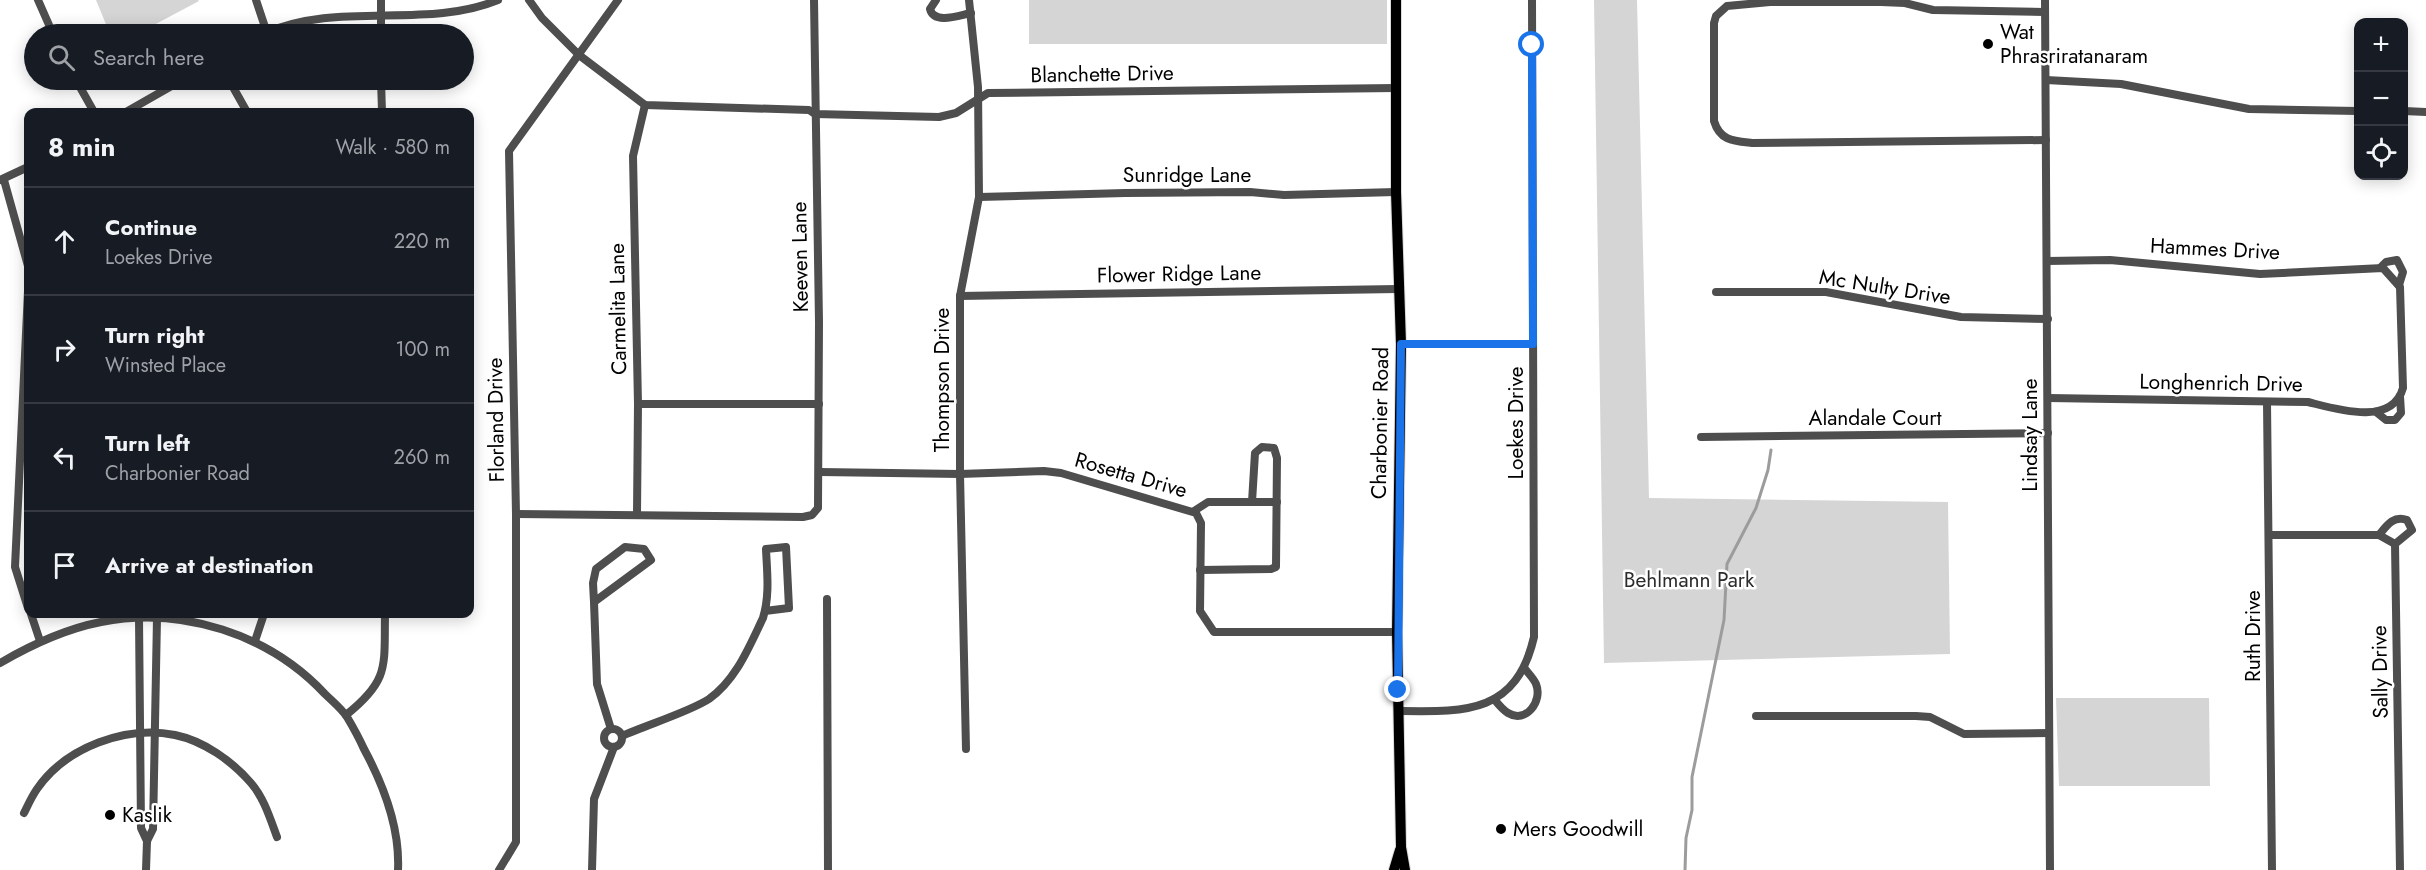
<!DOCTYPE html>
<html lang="en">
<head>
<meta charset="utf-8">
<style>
	:root { --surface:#171b24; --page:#20242c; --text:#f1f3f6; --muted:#9ea1a6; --line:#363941 }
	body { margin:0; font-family:Jost,sans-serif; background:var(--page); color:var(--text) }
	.controls { position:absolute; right:18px; top:18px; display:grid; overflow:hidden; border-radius:12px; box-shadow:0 3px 15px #0003 }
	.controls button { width:54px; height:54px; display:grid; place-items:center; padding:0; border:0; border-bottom:2px solid var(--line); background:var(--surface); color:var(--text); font:30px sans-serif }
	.stop { position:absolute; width:18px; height:18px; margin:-14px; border:4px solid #1a73e8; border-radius:50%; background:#fff }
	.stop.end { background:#1a73e8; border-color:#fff; box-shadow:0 2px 6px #0008 }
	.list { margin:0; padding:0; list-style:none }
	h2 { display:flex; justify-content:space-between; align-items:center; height:78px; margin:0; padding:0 24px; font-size:26px }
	h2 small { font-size:20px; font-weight:400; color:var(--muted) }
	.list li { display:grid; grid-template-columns:39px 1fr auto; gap:18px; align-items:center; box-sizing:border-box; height:108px; padding:0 24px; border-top:2px solid var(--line) }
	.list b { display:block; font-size:22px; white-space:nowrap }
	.list p { margin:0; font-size:20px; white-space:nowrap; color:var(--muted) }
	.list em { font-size:20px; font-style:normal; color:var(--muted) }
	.icon { flex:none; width:33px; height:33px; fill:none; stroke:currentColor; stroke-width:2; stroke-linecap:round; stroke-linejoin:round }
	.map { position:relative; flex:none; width:2426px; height:870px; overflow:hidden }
	.search { position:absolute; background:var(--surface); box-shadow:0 3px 15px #0003; left:24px; top:24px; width:450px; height:66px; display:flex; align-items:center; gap:15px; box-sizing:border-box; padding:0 21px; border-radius:33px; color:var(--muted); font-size:22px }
	.panel { position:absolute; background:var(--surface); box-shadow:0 3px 15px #0003; left:24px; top:108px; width:450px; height:510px; border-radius:12px }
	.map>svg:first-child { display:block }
	.green { fill:#d5d5d5 }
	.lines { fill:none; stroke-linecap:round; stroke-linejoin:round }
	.stream { stroke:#9c9c9c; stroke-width:3 }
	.major-casing { stroke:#dbdbdb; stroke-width:12 }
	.minor { stroke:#4e4e4e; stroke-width:8 }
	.major { stroke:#000; stroke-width:10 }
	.route { stroke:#1a73e8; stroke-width:8 }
	.poi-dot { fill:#000; stroke:#fff; stroke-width:2 }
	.labels { text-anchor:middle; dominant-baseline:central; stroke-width:5; stroke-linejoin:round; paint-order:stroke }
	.poi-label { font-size:21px; fill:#000; stroke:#fff; text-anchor:start }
	.street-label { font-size:21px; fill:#000; stroke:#fff }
	.park-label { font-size:21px; fill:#2c2c2c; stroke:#fff }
</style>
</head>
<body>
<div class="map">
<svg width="2426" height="870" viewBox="0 0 2426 870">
	<rect width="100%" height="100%" fill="#fff"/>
	<g class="green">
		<path d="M96,0h102l1,1 -62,33h-27z"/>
		<rect x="1029" y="0" width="358" height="44"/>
		<path d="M1594,0h43l12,498 299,4 2,152 -346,9z"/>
		<path d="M2056,698h153l1,88h-151z"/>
	</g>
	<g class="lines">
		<path class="stream" d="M1685,870l1,-32 6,-28v-33l32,-157 3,-56 29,-56 12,-38 3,-20"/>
		<g class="major-casing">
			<g id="major">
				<path d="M1396,0v192l5,152 -4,288 4,215 4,23"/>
				<path d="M1394,870l6,-20"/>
			</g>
		</g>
		<g class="minor">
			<path d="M38,0l15,34"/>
			<path d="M256,0l11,33"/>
			<path d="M381,0v34"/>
			<path d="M529,0l13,18 37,37 66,50 164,5 6,4 124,3 17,-4 32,-20 408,-5"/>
			<path d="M936,0l-6,9c4,16 30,6 41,4"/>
			<path d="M2045,0l5,870"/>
			<path d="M2045,12l-112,-2 -28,-7 -24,-1h-111l-43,4 -11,10 -2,7v98c6,20 20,20 38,22l294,-3"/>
			<path d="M263,34c76,-34 162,-4 235,-34"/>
			<path d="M76,80l18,32"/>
			<path d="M229,80l18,32"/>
			<path d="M381,80l1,32"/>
			<path d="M2046,80l75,4 128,25 109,2"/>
			<path d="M2404,111l22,1"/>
			<path d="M126,112l56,-32"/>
			<path d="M0,180l28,-13"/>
			<path d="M4,180l24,86"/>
			<path d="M979,197l146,-4 125,-1 34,3 112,-3"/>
			<path d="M2047,261l63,-1 150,14 123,-6 17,19 3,101c-11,39 -67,21 -95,14l-260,-4"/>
			<path d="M2381,267l5,-5 11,-2 6,12 -4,13"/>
			<path d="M28,291l-13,276 13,41"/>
			<path d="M1716,292h110l135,25 87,2"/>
			<path d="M960,296l438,-7"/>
			<path d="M1401,344h132"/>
			<path d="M2267,402l5,468"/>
			<path d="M638,404h181"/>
			<path d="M2376,412l10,8h9l6,-7 -1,-17"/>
			<path d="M1701,437l347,-4"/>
			<path d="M820,472l140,2 84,-3 17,2 135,40 5,10 -1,88 14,21h183"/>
			<path d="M1194,511l14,-9h69"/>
			<path d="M516,514l287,3 9,-2 6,-7 1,-186 -5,-322"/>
			<path d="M637,514l1,-110 -5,-248 12,-51"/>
			<path d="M2270,535h109l16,9"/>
			<path d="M2379,535c8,-10 15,-20 28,-15l5,10 -17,14"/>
			<path d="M2395,544l5,326"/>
			<path d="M1200,570l71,-1 5,-2 1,-109 -3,-10 -12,-1 -7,6 -3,49"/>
			<path d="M827,599l1,271"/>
			<path d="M594,602l-1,-19 3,-14 29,-22 19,2 7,11 -57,42 3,82 14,45"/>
			<path d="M31,614l9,27"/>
			<path d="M139,618l2,210 6,13"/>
			<path d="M255,641l9,-27"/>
			<path d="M0,663c31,-18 65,-34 101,-41 81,-16 168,12 224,72 7,7 16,14 22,23 6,10 12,21 17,32 20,37 36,79 34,121"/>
			<path d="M1494,699c4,5 9,11 14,14 18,11 35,-12 28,-29 -2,-5 -7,-10 -11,-15"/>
			<path d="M1399,711c67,1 117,3 135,-74l-2,-637"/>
			<path d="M346,715c44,-35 38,-49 39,-101"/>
			<path d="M1756,716h160l14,1 34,17 85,-1"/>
			<circle cx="613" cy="738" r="9"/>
			<path d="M622,736c24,-11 67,-24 87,-37 27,-19 40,-52 54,-81 7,-23 4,-46 3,-69l20,-2 3,61 -24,3"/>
			<path d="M966,749l-6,-275v-178l19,-99 -1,-110 -9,-87"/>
			<path d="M24,813c4,-8 8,-17 13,-24 29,-42 89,-64 138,-54 29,6 57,26 76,48 13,15 19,35 26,54"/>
			<path d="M146,870l1,-29 6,-12 4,-211"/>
			<path d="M499,870l17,-28v-328l-7,-363 109,-151"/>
			<path d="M592,870l2,-71 20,-52"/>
		</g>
		<use href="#major" class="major"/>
	</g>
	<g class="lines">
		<path class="route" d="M1398,690l3,-346h132l-1,-299"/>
	</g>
	<g class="poi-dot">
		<circle cx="1988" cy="44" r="6"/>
		<circle cx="110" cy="815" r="6"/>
		<circle cx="1501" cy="829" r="6"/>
	</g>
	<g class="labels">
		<g class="poi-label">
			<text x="2000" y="32">Wat<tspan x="2000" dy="24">Phrasriratanaram</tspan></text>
			<text x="122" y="815">Kaslik</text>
			<text x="1513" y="829">Mers Goodwill</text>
		</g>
		<g class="street-label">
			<text transform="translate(1102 74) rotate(-1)">Blanchette Drive</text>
			<text x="1187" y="175">Sunridge Lane</text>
			<text transform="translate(2215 249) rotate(3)">Hammes Drive</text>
			<text transform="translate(800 257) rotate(-91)">Keeven Lane</text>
			<text transform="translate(1179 274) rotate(-1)">Flower Ridge Lane</text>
			<text transform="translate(1885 287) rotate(9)">Mc Nulty Drive</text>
			<text transform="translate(618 309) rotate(-91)">Carmelita Lane</text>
			<text transform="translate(942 380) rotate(-90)">Thompson Drive</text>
			<text transform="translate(2221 383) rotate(1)">Longhenrich Drive</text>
			<text x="1875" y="418">Alandale Court</text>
			<text transform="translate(496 420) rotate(-91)">Florland Drive</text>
			<text transform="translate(1380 423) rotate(-89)">Charbonier Road</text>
			<text transform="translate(1516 423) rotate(-90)">Loekes Drive</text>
			<text transform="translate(2030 435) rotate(-90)">Lindsay Lane</text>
			<text transform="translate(1131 475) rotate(16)">Rosetta Drive</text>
			<text transform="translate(2253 636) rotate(-90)">Ruth Drive</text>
			<text transform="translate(2380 672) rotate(-91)">Sally Drive</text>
		</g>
		<g class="park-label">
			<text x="1689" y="580">Behlmann Park</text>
		</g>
	</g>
</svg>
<div class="controls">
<button>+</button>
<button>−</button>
<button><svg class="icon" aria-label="locate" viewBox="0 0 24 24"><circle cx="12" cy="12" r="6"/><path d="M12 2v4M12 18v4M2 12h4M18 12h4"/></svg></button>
</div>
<div class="stop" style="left:1532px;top:45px"></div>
<div class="stop end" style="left:1398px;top:690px"></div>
<div class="search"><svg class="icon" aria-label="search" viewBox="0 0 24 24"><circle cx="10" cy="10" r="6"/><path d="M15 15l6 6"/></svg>Search here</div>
<section class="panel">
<h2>8 min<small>Walk · 580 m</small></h2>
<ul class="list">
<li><svg class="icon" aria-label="ahead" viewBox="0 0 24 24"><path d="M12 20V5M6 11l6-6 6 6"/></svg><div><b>Continue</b><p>Loekes Drive</p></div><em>220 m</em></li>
<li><svg class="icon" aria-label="right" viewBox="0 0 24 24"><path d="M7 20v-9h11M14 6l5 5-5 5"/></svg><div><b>Turn right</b><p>Winsted Place</p></div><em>100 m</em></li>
<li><svg class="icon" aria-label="left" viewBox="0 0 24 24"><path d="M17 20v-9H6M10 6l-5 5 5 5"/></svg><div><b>Turn left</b><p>Charbonier Road</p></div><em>260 m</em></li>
<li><svg class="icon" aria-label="arrive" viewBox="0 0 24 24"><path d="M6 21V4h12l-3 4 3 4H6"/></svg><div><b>Arrive at destination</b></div></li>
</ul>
</section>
</div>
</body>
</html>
